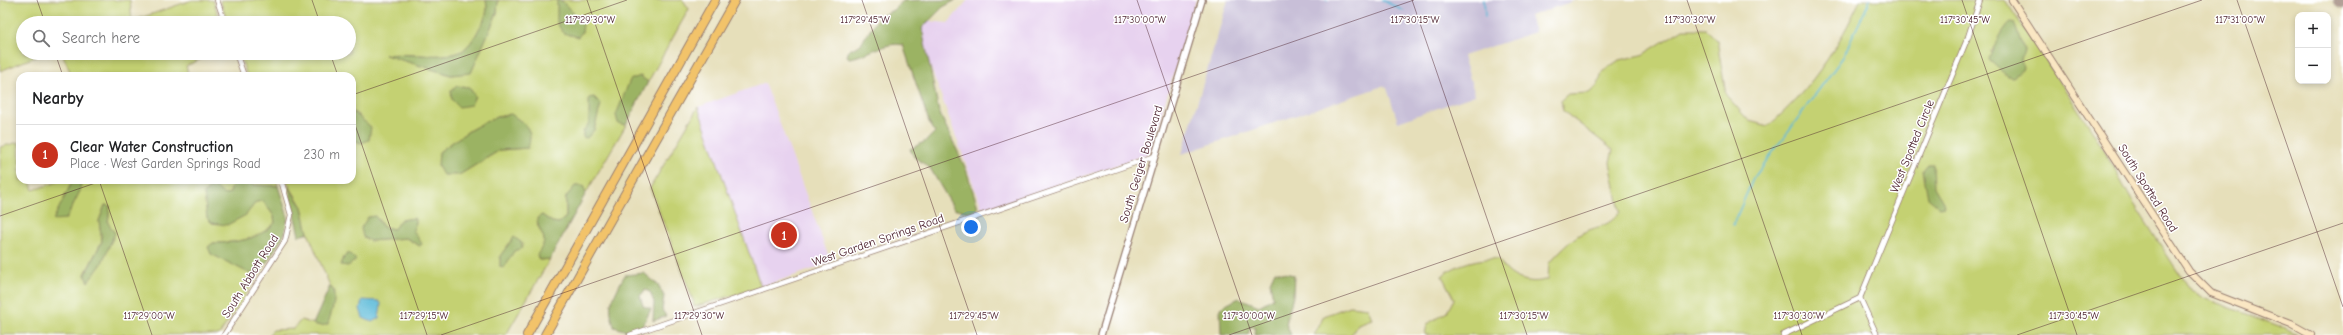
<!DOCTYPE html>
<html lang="en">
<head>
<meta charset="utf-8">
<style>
	:root { --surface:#fff; --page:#f2f2f2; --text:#202124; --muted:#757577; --line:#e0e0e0; --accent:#c8321e }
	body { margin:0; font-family:"Comic Neue",sans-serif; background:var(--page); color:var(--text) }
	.controls { position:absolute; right:12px; top:12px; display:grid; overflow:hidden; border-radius:8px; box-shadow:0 2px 6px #0003 }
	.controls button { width:36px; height:36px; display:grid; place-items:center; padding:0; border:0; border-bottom:1px solid var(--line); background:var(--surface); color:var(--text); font:20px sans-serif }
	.you { position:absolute; left:971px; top:227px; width:14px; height:14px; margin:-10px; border:3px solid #fff; border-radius:50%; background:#1a73e8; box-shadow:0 0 0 6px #1a73e833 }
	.badge { display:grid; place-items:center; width:26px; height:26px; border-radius:50%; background:var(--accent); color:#fff; font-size:13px; font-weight:700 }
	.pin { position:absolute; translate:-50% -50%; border:2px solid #fff; box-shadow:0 1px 4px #0006 }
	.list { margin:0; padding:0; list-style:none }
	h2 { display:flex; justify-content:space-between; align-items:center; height:52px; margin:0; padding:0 16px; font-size:17px }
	h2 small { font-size:13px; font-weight:400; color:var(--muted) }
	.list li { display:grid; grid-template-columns:26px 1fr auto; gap:12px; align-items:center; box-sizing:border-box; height:60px; padding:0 16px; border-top:1px solid var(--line) }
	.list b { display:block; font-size:15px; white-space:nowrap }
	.list p { margin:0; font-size:13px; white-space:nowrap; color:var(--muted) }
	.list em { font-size:13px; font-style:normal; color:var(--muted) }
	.icon { flex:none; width:22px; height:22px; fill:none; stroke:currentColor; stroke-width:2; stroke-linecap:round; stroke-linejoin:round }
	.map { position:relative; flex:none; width:2343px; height:335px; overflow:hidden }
	.search { position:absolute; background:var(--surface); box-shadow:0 2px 6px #0003; left:16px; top:16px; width:340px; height:44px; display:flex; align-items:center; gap:10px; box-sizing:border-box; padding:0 14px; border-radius:22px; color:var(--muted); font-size:15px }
	.panel { position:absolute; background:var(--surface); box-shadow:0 2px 6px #0003; left:16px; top:72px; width:340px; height:112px; border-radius:12px }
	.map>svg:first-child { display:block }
	.built { fill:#e7d2ef }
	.industrial { fill:#c8bfd8 }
	.green { fill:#c4d172; stroke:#87784e; fill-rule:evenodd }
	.forest { fill:#9bb364; stroke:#726948 }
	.water { fill:#5abad8; stroke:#526c82 }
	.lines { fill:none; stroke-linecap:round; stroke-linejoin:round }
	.stream { stroke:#5abad8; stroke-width:1.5 }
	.taxiway { stroke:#987f72; stroke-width:15 }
	.minor-casing { stroke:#987f72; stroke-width:6 }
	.tertiary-casing { stroke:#987f72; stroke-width:8 }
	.secondary-casing { stroke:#987f72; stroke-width:8 }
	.motorway-casing { stroke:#987f72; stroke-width:10 }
	.minor { stroke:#fff; stroke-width:4.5 }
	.tertiary { stroke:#fff; stroke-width:5.5 }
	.secondary { stroke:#fae7c3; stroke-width:6 }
	.motorway { stroke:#f2c36a; stroke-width:8 }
	.ticks { fill:none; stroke:#4a1f2b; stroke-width:1; stroke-opacity:0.45 }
	.labels { text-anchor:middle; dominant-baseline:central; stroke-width:3; stroke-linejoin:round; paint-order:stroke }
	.street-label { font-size:12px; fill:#4a1f2b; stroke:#fff }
	.ticks-label { font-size:10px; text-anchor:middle; fill:#4a1f2b; stroke:#fff; stroke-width:3; stroke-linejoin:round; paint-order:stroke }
</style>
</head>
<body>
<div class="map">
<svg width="2343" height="335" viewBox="0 0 2343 335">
	<rect width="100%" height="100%" fill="#fff"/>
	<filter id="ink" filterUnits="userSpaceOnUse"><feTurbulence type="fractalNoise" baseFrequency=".025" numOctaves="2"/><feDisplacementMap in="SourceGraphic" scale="8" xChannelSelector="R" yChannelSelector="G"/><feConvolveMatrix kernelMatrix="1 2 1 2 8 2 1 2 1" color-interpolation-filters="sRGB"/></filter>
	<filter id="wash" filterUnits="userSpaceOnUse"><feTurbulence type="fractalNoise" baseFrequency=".012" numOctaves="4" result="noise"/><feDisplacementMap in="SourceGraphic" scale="16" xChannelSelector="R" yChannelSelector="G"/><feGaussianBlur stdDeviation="0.9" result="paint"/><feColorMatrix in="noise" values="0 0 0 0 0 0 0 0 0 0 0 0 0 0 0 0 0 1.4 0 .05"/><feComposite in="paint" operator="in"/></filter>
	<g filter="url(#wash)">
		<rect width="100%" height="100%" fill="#e6dfba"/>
		<g class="built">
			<path d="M968,0h228l-46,152 -5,3 -162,56 -59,-162 -2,-21 7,-7 19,2z"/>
			<path d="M765,83l66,180 -70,24 -63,-180z"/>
		</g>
		<path class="industrial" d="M1228,0h348l-46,16 5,16 -72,24 12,39 -77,27 -11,-34 -4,-2 -201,68z"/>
		<g class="green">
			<path d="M0,0h130l2,21 60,-21h21l8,23h-198v30h22l-45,18z"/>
			<path d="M220,0h266c3,11 -1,19 -6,29 -5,7 -12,20 -20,23 -23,8 -50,0 -74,3l65,20 20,-3 26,-59 1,-13h185l6,9 -41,73 -8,-6 -22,47 8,2 -40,68 -3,-7 -17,11v20l-7,6 -7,-1 -10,-7 -5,10c10,14 8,19 2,35l11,-1 -44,76h-238l5,-5 20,-1 8,-9 20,6 13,-35 -4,-5 -22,-53 -6,-26 -16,-27h66v-41l9,4 -2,-27 -7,-5v-35h-105l-8,-23h110v-30h-121zM498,116l30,32 -28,2 -41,25 -20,-23 31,-22zM378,219l5,8 11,2 22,-7 -3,8 7,16 -14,-8 -36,3z"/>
			<path d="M1860,0h145l89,133 37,66 56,87 17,12 75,28 18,9h-872l2,-11 20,-12 7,-13 -12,-23c13,-12 39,-19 57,-17 8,19 31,27 49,20l1,-16c9,-10 21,-23 33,-30 17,-8 25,-5 38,-21l-10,-50 3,-12 -50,-39 -2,-11 7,-6 21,-1 9,-8 4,-13 17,-12 23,-5 41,-26h23l11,11 9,55 23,26 19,5c40,-33 71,-79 92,-126zM1998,43l26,7 -3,9 -31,-7z"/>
			<path d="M62,53h152l-28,13 2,7 -6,3h-110z"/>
			<path d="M698,107l63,180 -67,20 -1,-7 -43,-112z"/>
			<path d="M19,142l1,38h10l3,10 30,-10h10l-19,40 26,-29 1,-11h147l4,5 -2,8 -6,2 -8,-8 -7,1 -5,6 8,29c20,2 32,-5 44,-21l7,-1 11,15 1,7c-17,17 -40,20 -62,20l38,31 11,-4 -43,65h-219v-188zM105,205l5,1 -2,17 -20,59 -3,-8 17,-33 -3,-20z"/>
			<path d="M247,180h29l2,6 -26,-1z"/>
			<path d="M1350,306l18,2 4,11 -14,5 -7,11h-37l10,-19z"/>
		</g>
		<g class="forest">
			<path d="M486,0h12l-1,13 -26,60 -20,2 -66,-20c17,-2 65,4 77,-4 8,-6 13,-14 17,-22 6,-10 10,-18 7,-29z"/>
			<path d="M557,0l5,1 21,23 -1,8 -4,5 -15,-4 -6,-10z"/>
			<path d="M917,0h39l-13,7 -21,21 17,84 27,57 12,38 -5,6 -19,-4 -24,-41 -16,-11 -4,-8 16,-8 9,-9 -6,-10 -26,-77c-18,-4 -36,11 -54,13l-2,-2 2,-6 11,-5 19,-28 14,-7 10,-9z"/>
			<path d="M2011,22l3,1 10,27 -3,9 2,10 -10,8 -6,-1 -18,-16c1,-7 16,-35 22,-38z"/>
			<path d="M640,76l8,6 -22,43 -8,-2 -2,-8 14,-35z"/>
			<path d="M457,86l12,1 6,9 -4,9 -12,2 -7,-7 -1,-9z"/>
			<path d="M594,97l7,7 -7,26 -7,8 -4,-1v-5l6,-9v-25z"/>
			<path d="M352,111l19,16 -2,13 -8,3 -9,-4z"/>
			<path d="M511,114c15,11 23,15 17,34l-28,2 -41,25h-16l-5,-9 1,-14c22,-16 45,-34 72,-38z"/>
			<path d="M1928,164h5l1,23 9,15 1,4 -5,1 -11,-9 -5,-28z"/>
			<path d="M73,180h8l-1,11 -14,28 -13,1z"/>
			<path d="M228,180h19l5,5 26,1 10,31 -3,16 -23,37 -11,4 -40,-20 -3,-7 5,-4c22,0 45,-3 62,-20l-1,-7 -11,-15 -7,1 -10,13 -19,10 -15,-2 -5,-5 -3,-24 5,-6 7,-1 8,8 6,-2 2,-8z"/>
			<path d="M288,186l14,21 6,26 -9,3z"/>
			<path d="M575,186h8l3,7 -36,66 -11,1 -2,-5c15,-21 1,-18 0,-37l5,-3 10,7 7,1 7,-6v-20z"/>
			<path d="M105,205l5,1 -2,17 7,10 -14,32 -13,17 -3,-7 17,-34 -3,-20z"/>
			<path d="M375,216l8,11 11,2 6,-9 14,-2 2,4 -3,8 9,14 -2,2 -14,-8 -36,3 -7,-4 -2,-9 7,-11z"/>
			<path d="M514,237l8,6v5l-8,3 -10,17 -4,-1v-11z"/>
			<path d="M349,253l7,7 -8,6 -7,-1 3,-8z"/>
			<path d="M1275,271l19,4 -1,21 -7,28 5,11h-37l1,-8h-5l-2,8h-27l-1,-27 19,-10 20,8 14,-8 -3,-16z"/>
			<path d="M644,273l14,12 6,11 -2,14 4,6 -13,5 1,-19 -4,-10 -5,-2 -5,6 3,10 8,3 -9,18 -15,4 -13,-4c-1,-6 -5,-16 -3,-23 1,-4 11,-25 14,-29z"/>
			<path d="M330,286c9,10 1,26 -2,38l-7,2 -8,-2z"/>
		</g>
		<path class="water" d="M362,300l17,1 2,3 -2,14 -7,4 -9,-4 -3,-9z"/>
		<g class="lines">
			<g class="stream">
				<path d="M1326,0h1"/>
				<path d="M1382,0l22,11"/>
				<path d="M1484,0l1,17"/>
				<path d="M1733,225l20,-46 90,-122 27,-57"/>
			</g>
			<path class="taxiway" d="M2341,0l2,1"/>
		</g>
	</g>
	<g filter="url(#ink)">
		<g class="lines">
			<g class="minor-casing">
				<g id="minor">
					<path d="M217,0l8,23"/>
					<path d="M236,53l8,23"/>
					<path d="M1860,298l17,37"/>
					<path d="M224,335l61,-94 6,-26 -10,-35"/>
					<path d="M630,335l525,-179"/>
					<path d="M1783,335l77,-37 108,-261 12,-37"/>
				</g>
			</g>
			<g class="tertiary-casing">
				<path id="tertiary" d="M1101,335l101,-335"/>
			</g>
			<g class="secondary-casing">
				<path id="secondary" d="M2012,0l177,271 22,22 80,31 20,11"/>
			</g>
			<g class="motorway-casing">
				<g id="motorway">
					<path d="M527,335l188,-335"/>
					<path d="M545,335l190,-335"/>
				</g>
			</g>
			<use href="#minor" class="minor"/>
			<use href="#tertiary" class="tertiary"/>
			<use href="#secondary" class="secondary"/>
			<use href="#motorway" class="motorway"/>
		</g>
	</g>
	<path class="ticks" d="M37,0l8,23M312,0l8,23M587,0l115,335M862,0l115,335M1137,0l115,335M1412,0l115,335M1687,0l115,335M1962,0l115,335M2237,0l106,307M55,53l8,23M330,53l8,23M352,95l275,-95M352,116l75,219M99,180l53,155M0,216l104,-36M441,335l973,-335M1229,335l973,-335M2017,335l326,-112"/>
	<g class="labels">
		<g class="street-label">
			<text transform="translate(1912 146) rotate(-68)">West Spotted Circle</text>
			<text transform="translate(1141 164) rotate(-73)">South Geiger Boulevard</text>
			<text transform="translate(2148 188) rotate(58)">South Spotted Road</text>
			<text transform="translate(878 240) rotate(-19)">West Garden Springs Road</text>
			<text transform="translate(250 276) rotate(-58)">South Abbott Road</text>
		</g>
	</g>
	<g class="ticks-label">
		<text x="590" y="23">117°29'30"W</text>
		<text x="865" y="23">117°29'45"W</text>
		<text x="1140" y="23">117°30'00"W</text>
		<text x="1415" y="23">117°30'15"W</text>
		<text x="1690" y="23">117°30'30"W</text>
		<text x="1965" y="23">117°30'45"W</text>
		<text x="2240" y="23">117°31'00"W</text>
		<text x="149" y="319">117°29'00"W</text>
		<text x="424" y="319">117°29'15"W</text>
		<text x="699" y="319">117°29'30"W</text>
		<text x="974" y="319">117°29'45"W</text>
		<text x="1249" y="319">117°30'00"W</text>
		<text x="1524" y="319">117°30'15"W</text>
		<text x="1799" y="319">117°30'30"W</text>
		<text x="2074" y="319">117°30'45"W</text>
	</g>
</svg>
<div class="controls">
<button>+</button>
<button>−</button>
</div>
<div class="you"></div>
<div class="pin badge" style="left:784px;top:235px">1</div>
<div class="search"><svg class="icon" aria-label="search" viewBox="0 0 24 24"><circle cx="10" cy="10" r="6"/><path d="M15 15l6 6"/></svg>Search here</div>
<section class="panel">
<h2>Nearby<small></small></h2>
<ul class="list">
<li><span class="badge">1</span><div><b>Clear Water Construction</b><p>Place · West Garden Springs Road</p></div><em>230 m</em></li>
</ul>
</section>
</div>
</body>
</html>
